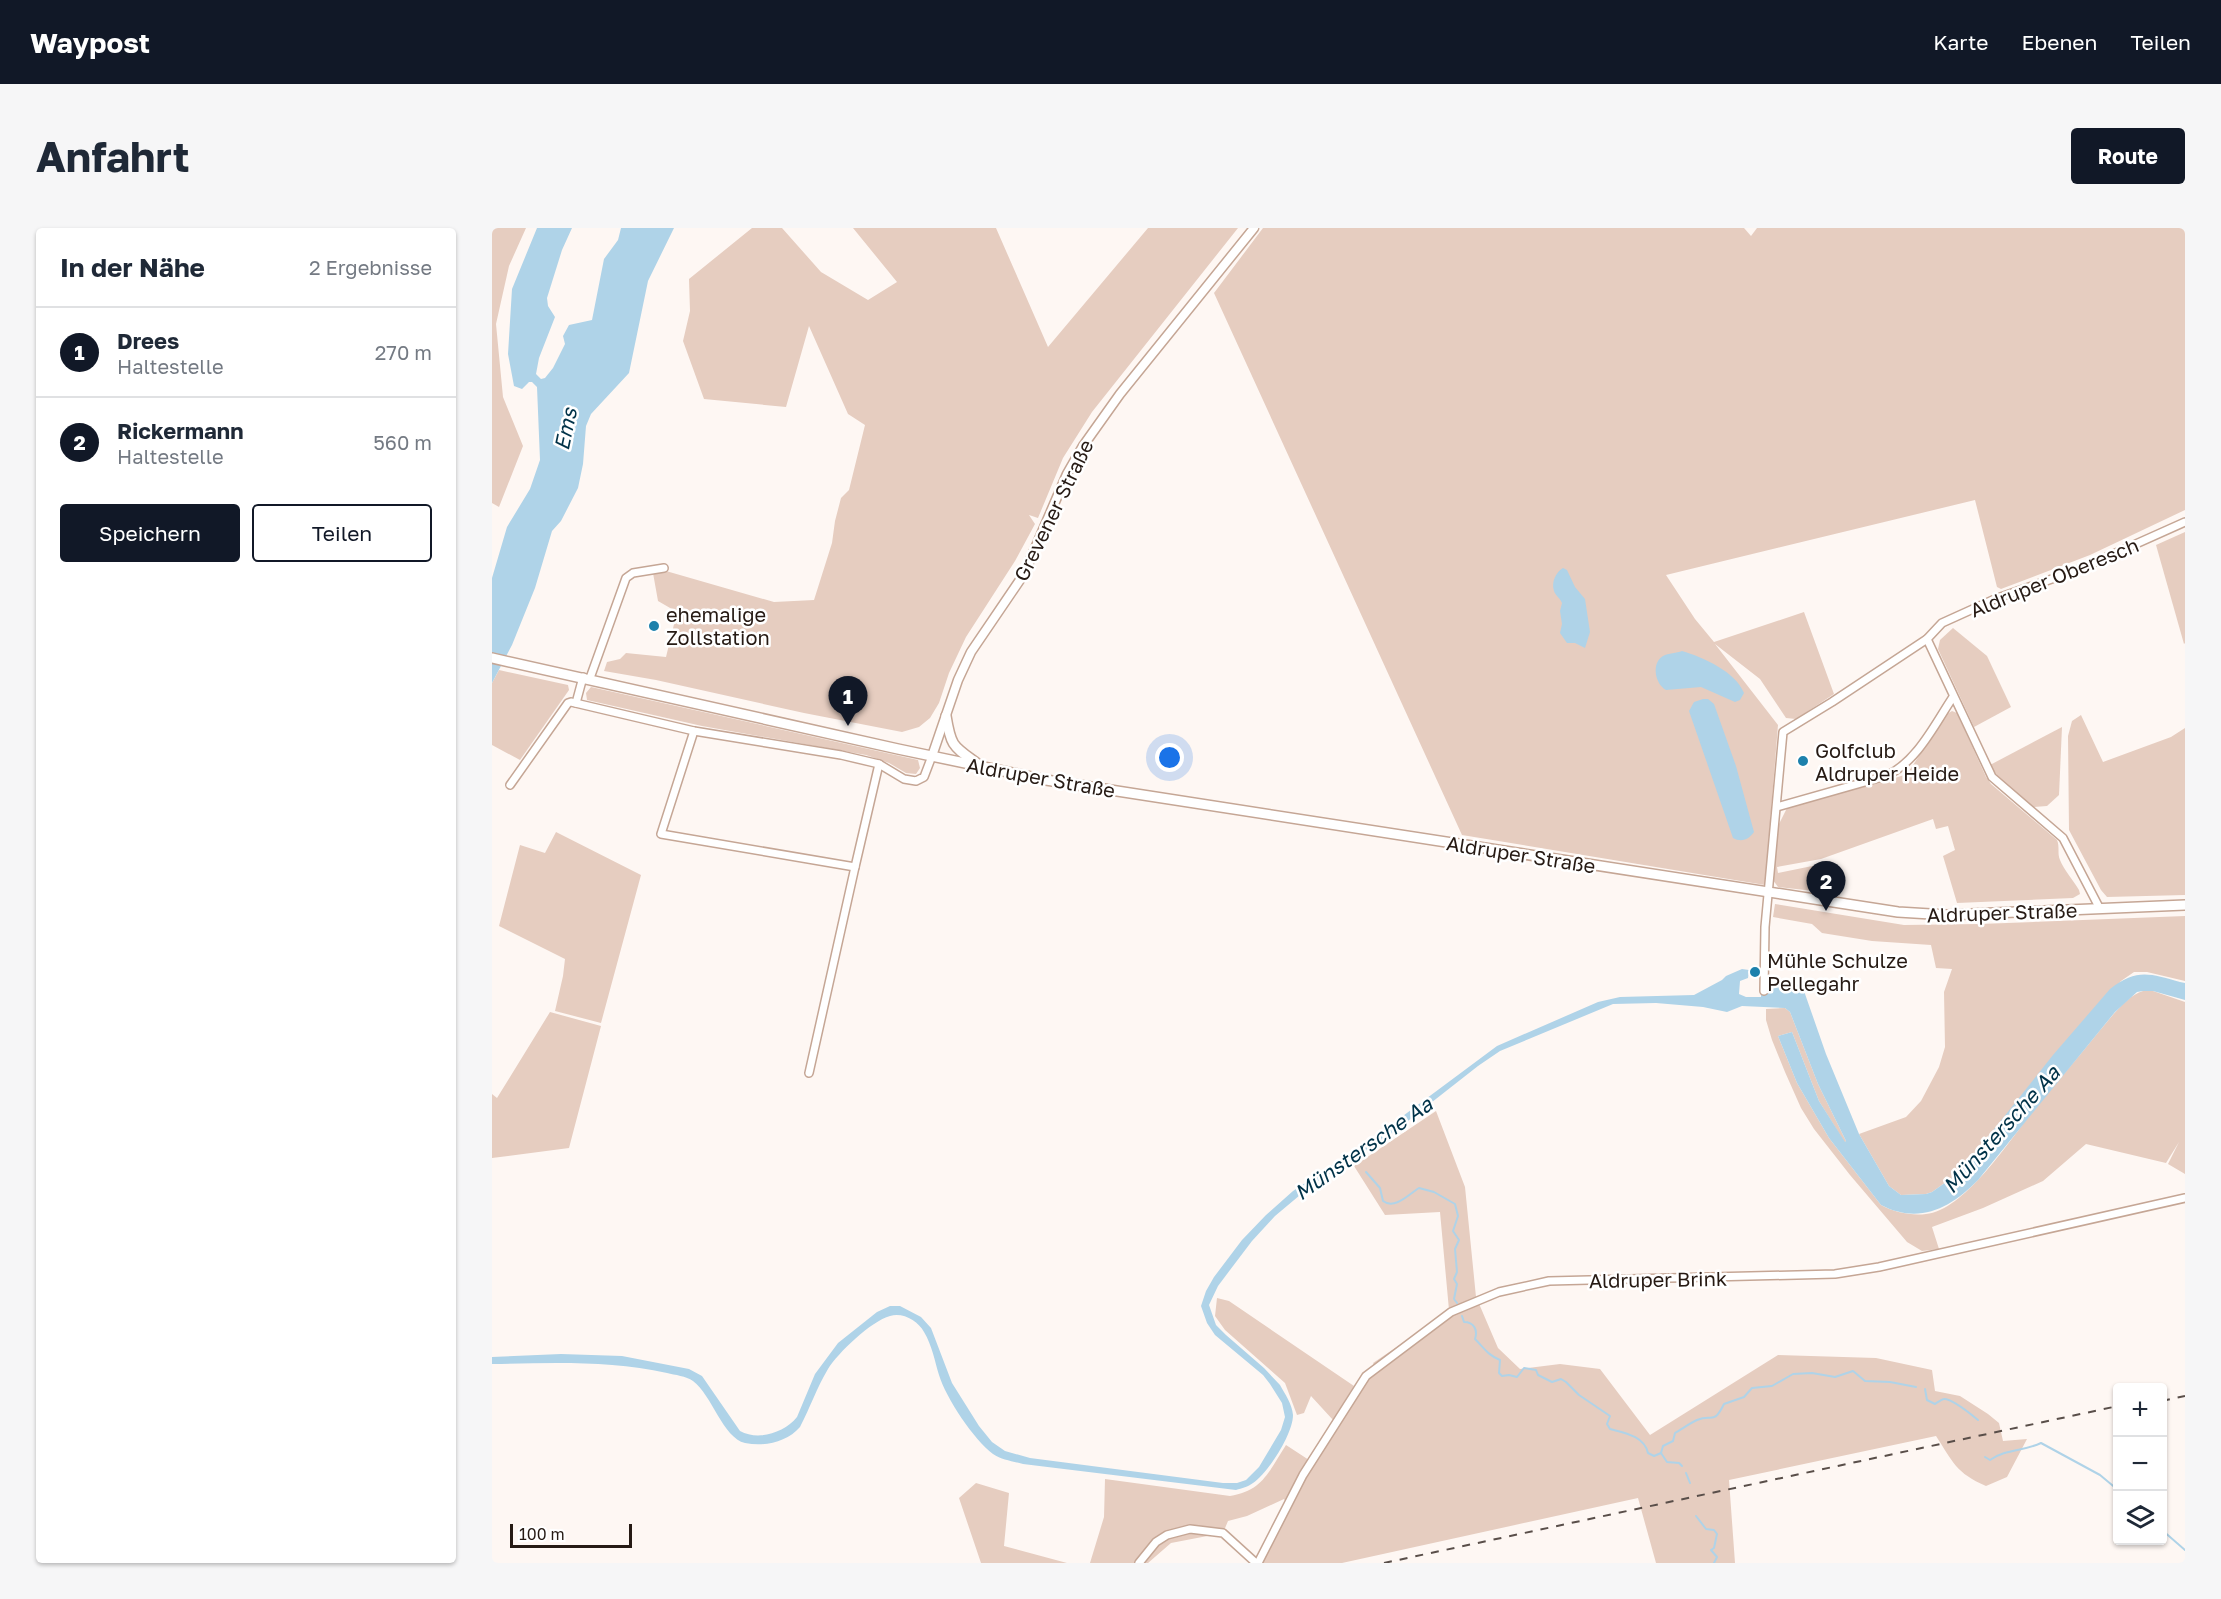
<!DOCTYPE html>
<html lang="de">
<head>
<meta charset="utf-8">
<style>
	:root { --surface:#fff; --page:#f6f6f7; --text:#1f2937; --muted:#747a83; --line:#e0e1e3; --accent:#111827 }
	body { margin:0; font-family:"Golos Text",sans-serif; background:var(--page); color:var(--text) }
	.controls { position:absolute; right:18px; bottom:18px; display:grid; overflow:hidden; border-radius:6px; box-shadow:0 2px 4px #0004 }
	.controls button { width:54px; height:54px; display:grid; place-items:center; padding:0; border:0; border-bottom:2px solid var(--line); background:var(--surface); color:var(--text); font:30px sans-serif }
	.scale { position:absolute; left:18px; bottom:15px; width:122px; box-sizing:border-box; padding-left:6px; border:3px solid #261a14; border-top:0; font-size:16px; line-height:21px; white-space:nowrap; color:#261a14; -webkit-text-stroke:4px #fff; paint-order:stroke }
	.you { position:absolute; left:678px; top:530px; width:21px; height:21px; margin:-15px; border:4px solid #fff; border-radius:50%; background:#1a73e8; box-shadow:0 0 0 9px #1a73e833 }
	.badge { display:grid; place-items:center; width:39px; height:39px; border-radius:50%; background:var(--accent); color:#fff; font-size:20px; font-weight:700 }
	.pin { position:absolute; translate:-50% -50px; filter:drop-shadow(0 2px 3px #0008) }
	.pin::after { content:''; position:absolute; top:32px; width:21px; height:18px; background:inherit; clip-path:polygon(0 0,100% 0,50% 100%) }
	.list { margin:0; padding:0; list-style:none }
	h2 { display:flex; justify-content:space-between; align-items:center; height:78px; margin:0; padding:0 24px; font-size:26px }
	h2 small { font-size:20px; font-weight:400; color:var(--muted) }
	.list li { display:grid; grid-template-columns:39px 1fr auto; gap:18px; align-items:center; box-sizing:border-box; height:90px; padding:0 24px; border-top:2px solid var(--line) }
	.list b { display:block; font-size:22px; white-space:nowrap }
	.list p { margin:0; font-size:20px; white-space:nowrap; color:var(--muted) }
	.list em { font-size:20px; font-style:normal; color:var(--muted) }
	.actions { display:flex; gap:12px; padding:18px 24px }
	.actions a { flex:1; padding:14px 0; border:2px solid var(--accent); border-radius:6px; text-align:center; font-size:21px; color:var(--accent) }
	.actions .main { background:var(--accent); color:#fff }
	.icon { flex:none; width:33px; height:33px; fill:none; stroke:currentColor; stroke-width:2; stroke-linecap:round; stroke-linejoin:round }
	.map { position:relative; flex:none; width:1693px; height:1335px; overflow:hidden; border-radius:6px }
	header { display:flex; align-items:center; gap:36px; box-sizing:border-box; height:84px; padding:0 30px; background:var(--accent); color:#fff }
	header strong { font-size:28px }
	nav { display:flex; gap:33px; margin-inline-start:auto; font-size:21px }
	.intro { display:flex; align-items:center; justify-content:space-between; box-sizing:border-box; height:144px; padding:0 36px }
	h1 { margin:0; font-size:42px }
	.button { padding:15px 27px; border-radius:6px; background:var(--accent); color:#fff; font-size:21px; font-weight:700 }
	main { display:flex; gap:36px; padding:0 36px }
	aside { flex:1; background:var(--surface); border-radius:6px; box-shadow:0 2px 4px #0004 }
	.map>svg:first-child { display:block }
	.green { fill:#e6cdc0 }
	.water { fill:#afd3e8 }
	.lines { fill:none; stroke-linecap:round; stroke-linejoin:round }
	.stream { stroke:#afd3e8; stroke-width:2 }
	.minor-casing { stroke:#c5a695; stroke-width:10 }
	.tertiary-casing { stroke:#c5a695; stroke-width:11 }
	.secondary-casing { stroke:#c5a695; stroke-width:12 }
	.minor { stroke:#fff; stroke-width:7 }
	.tertiary { stroke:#fff; stroke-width:8 }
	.secondary { stroke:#fff; stroke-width:9 }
	.rail { stroke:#594e49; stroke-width:2; stroke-dasharray:8 8; stroke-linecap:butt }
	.poi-dot { fill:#1d81ac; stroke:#fff; stroke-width:2 }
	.labels { text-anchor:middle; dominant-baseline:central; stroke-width:5; stroke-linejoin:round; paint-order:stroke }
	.street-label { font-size:20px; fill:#261a14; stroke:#fff }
	.poi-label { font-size:20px; fill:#261a14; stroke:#fff; text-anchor:start }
	.water-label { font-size:21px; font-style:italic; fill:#003248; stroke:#fff }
</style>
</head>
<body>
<header>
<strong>Waypost</strong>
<nav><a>Karte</a><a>Ebenen</a><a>Teilen</a></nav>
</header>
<div class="intro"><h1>Anfahrt</h1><a class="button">Route</a></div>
<main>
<aside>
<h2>In der Nähe<small>2 Ergebnisse</small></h2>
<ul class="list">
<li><span class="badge">1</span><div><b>Drees</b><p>Haltestelle</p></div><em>270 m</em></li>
<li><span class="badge">2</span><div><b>Rickermann</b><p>Haltestelle</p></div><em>560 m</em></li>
</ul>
<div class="actions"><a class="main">Speichern</a><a>Teilen</a></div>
</aside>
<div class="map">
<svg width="1693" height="1335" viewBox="0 0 1693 1335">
	<rect width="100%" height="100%" fill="#fef7f3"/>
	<g class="green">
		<path d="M0,0h34l-17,38 -13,58 7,73 20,49 -24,61 -7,-4z"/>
		<path d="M260,0h30l39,44 47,28 29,-18 -44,-54h143l52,119 100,-119h90l-146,184 -29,46 -25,60 -9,-3 6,9 -20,37 -49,76 -17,36 -10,30 -9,15 -11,9 -17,5 -98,-19 -148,-33 -52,-9 3,-9 13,-3 6,-6 40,4 11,-45 -19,-11 -5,-28 13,-2 108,31 40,-2 18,-57 3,-22 6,-23 8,-8 16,-65 -17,-11 -39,-88 -23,81 -82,-8 -21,-58 7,-30 -1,-32z"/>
		<path d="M771,0h481l7,8 6,-8h428v282l-95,45 -89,34 -4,-2 -22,-87 -309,75 29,44 19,23 90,-30 30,82 -38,25 -10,-1 -26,-39 -45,-35 63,81 -13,160 -303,-50 -248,-542z"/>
		<path d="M1693,304v111l-1,1 -28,-99z"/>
		<path d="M1461,400l34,28 24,51 -37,20 -36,-78 2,-9z"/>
		<path d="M7,442l69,15 1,5 -49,70 -28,-15v-62z"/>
		<path d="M99,459l327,73 2,8 -4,6 -10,-1 -17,-10 -23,-8 -164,-29 -115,-26 -1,-7z"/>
		<path d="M1460,483l5,2 29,64 5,7 66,56c3,7 0,13 3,20 4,10 13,20 19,30l1,4 -7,4 -116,5 -14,-47 12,-6 -7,-24 -12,3 -3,-10 -112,40 -44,8 1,6 44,-9 1,28 -45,-5 -5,-7 4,-52 11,-22 92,-23 27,-9 40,-60z"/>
		<path d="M1589,487l22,47 68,-25 14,-9v167l-78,2 -6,-7 -32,-60 -1,-94 4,-15z"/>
		<path d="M1570,499l-3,68 -12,11 -13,1 -33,-26 -11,-16z"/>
		<path d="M64,604l85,43 -40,148 -46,-12 8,-35 2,-17 -66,-33 21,-81 25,8z"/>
		<path d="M1283,676l129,21 76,-1 205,-8v65l-38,-9h-13l-13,9 -161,191 -28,20 -6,2 -25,1 -12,-9 -30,-52 47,-17 15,-16 18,-34 6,-20 -1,-55 8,-23 -16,-1 -5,-23 -59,-4 -50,-8 -10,-9 -39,-7z"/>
		<path d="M1651,763h10l32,11v172l-17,-10 11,-22 -13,21 -80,-19 -43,37 -60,27 -51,19 7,22 -17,2 -15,-9 -57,-67 -36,-46 -13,-21 -16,-36 -13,-32 -6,-20v-11l19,-1 5,4 28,72 28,57 -1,2 -26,-42 -27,-69 -14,4 19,47 32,55 52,67c12,7 31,11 45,9 37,-3 82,-71 104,-99 22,-27 45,-54 67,-81 11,-13 30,-39 46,-43z"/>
		<path d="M58,784l51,14 -32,122 -77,10v-64l5,4z"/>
		<path d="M944,883l29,76 11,110 -10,6 11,-4 21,49 22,21 40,-5 40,5 50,66 128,-80 98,3 56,12 3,21 25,5 28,18 11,9 4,18 24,-2 -20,38 -21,9c-30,-13 -33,-24 -50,-50l-207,44 6,83h-79l-18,-65 -296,65h-82l45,-86 61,-100 10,-8 -3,-6 80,-54 -4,1 -9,-98 -55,3 -31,-49z"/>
		<path d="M725,1070l12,3 125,85 -21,34 -22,-24 -7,17 -7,2 -12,-32 -60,-53 -10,-14z"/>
		<path d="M794,1217l23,15 -23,42 -2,-3 -37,17 -19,5 -5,12 -52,10 -23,20h-58l14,-46 1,-38 125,17c33,-5 39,-25 56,-51z"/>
		<path d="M484,1255l33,10 -5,53 63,17h-86l-22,-65z"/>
	</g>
	<g class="water">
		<path d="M45,0h35l-10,22 -15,48 1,8 7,11 -16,41 -3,16 5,5 4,-1 8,-10 12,-24 -2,-8 6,-11 23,-5 12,-61 14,-19 3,-12h53l-26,53 -19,92 -38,41 -5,12 -3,38 -5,24 -17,33 -9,10 -17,57 -23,57 -20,38v-105l15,-51 23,-38 10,-29 -3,-73 -5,-5h-3l-7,7 -8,-3 -6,-32 4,-65z"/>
		<path d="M1071,340l4,2 8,17 10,12 5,33 -5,16 -10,-5h-8l-7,-10 2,-9 -2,-13 2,-8c-2,-5 -7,-8 -8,-12 -3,-9 2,-19 9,-23z"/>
		<path d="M1190,423c21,6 54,21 62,42l-4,7 -5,2 -34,-15 -35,3c-11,-6 -15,-27 -3,-34 5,-3 14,-3 19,-5z"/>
		<path d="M1211,471h5l6,5 22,62 18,66c-5,7 -12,11 -21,6l-44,-127 5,-9z"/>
		<path d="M1250,741l7,1 -1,8 -8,3 -1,13 7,3h15v-3l28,-13 8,3 7,7 22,63 33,80 30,52 12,9 25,-1 6,-2 28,-20 93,-117 57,-66c27,-21 40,-15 70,-7l5,1v17l-32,-9h-10l-6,1 -22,20 -137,168c-27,28 -59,45 -97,25l-52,-67 -32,-55 -19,-47 14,-4 27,69 26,41 1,-1 -28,-57 -28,-72 -5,-4 -43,-2 -15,6 -24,-5 -47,-4 -43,1 -113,47 -22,15 -88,69 -78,50 -37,31 -23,25 -22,29 -12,16 -9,19 7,20 10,10 38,33 16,17c5,9 12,19 13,30 0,19 -25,58 -40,68 -5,4 -11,5 -17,7l-213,-26c-11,-3 -21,-4 -30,-10 -19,-14 -47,-56 -54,-79 -4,-13 -7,-30 -15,-43 -6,-11 -21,-20 -34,-16 -19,5 -52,37 -62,53 -11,18 -18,39 -28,58 -13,15 -35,20 -55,16 -22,-5 -33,-48 -52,-62 -7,-5 -18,-6 -26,-8 -58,-13 -117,-10 -175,-9v-7l69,-3 61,2 67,13 13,7 38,55c18,10 44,2 57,-14l18,-43 23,-31 39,-31 13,-6h10l21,11 10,11 21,55 27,43 13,16 13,9 25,7 193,25h14l9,-3 13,-13 22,-37 4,-13 -3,-14 -12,-19 -7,-9 -48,-40 -8,-12 -6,-17 5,-15 8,-14 28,-37 24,-25 27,-24 83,-55 121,-90 101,-44 22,-5 74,-2 28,-15 4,-4z"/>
	</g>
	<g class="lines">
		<g class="stream">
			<path d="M874,944l14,16 3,13c12,9 26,-7 36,-13l15,4 21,12 3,12 -5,15 6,9 -4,9 2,23 -3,7 3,5 -3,15 3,4"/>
			<path d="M970,1088l2,6c10,0 14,8 11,17 9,9 14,17 25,21l-1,13 3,3 7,-1 8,2 7,-9 12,2 2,5 14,7 9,-3 5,3 13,13 31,21 -3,8 3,5c15,4 34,7 38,24l6,3 7,-3 2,-7 10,-5 2,-8c7,-4 15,-10 22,-13 16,-7 16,6 27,-16l20,-7 8,-9 20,-2 21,-12 19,-1 23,4 18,-6 12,10 25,1 26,5"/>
			<path d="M1433,1161l2,11 8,4c1,-1 8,-5 9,-5 8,0 28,16 34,21"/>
			<path d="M1169,1225l6,9 12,1 3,3"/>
			<path d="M1493,1229l5,3c15,-11 35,-9 51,-17l59,32 18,15"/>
			<path d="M1194,1245l4,10"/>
			<path d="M1204,1288l10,13 8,1 3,4 -3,14 -3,2 6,7 -3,6"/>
			<path d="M1670,1302l23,20"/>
		</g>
		<g class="minor-casing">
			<g id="minor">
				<path d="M1435,411l65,138 71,61 37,71"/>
				<path d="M98,450l36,-100 7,-5 31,-5"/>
				<path d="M84,475l7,-26"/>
				<path d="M202,503l-33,103 194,33 24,-103"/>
				<path d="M18,557l58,-82 3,-1 123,29 147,24 38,9 25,15 12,2 8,-4 8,-21"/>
				<path d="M1285,579l109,-31c31,-14 49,-52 67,-79"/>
				<path d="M1272,763l1,-64 18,-195 49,-30 95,-63 15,-16 53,-24 85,-30 105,-47"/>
				<path d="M317,845l46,-206"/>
				<path d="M647,1335l17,-21 11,-7 23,-6 33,4 33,30"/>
				<path d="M766,1335l45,-88 63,-99 85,-64 48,-20 50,-11 286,-7 44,-7 306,-69"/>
			</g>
		</g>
		<g class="tertiary-casing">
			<path id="tertiary" d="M440,528l26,-76 13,-28 53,-78 43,-100 16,-28 37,-52 134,-166"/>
		</g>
		<g class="secondary-casing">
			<g id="secondary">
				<path d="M0,430l406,91 148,31 852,132 49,3 238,-10"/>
				<path d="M454,488c5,31 7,30 32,48"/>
			</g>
		</g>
		<use href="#minor" class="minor"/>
		<use href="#tertiary" class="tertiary"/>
		<use href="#secondary" class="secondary"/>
		<g class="rail">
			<path d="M1670,1173l23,-5"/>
			<path d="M892,1335l734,-157"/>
		</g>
	</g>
	<g class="poi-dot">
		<circle cx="162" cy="398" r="6"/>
		<circle cx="1311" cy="533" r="6"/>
		<circle cx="1263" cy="744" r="6"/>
	</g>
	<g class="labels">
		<g class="street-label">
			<text transform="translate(561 282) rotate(-64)">Grevener Straße</text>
			<text transform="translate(1562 349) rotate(-22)">Aldruper Oberesch</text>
			<text transform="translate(549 549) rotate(10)">Aldruper Straße</text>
			<text transform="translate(1029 626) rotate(9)">Aldruper Straße</text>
			<text transform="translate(1510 684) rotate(-2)">Aldruper Straße</text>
			<text transform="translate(1166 1051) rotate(-1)">Aldruper Brink</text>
		</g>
		<g class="poi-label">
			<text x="174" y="386">ehemalige<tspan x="174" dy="23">Zollstation</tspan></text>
			<text x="1323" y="522">Golfclub<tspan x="1323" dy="23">Aldruper Heide</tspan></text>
			<text x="1275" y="732">Mühle Schulze<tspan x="1275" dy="23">Pellegahr</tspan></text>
		</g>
		<g class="water-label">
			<text transform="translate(73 201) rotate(-78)">Ems</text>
			<text transform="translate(1509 901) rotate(-48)">Münstersche Aa</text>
			<text transform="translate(871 920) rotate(-35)">Münstersche Aa</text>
		</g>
	</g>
</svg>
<div class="controls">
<button>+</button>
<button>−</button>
<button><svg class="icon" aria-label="layers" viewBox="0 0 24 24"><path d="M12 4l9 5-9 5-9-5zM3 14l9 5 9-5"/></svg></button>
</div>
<div class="scale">100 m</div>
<div class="you"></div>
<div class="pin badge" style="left:356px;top:498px">1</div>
<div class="pin badge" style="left:1334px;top:683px">2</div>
</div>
</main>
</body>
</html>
